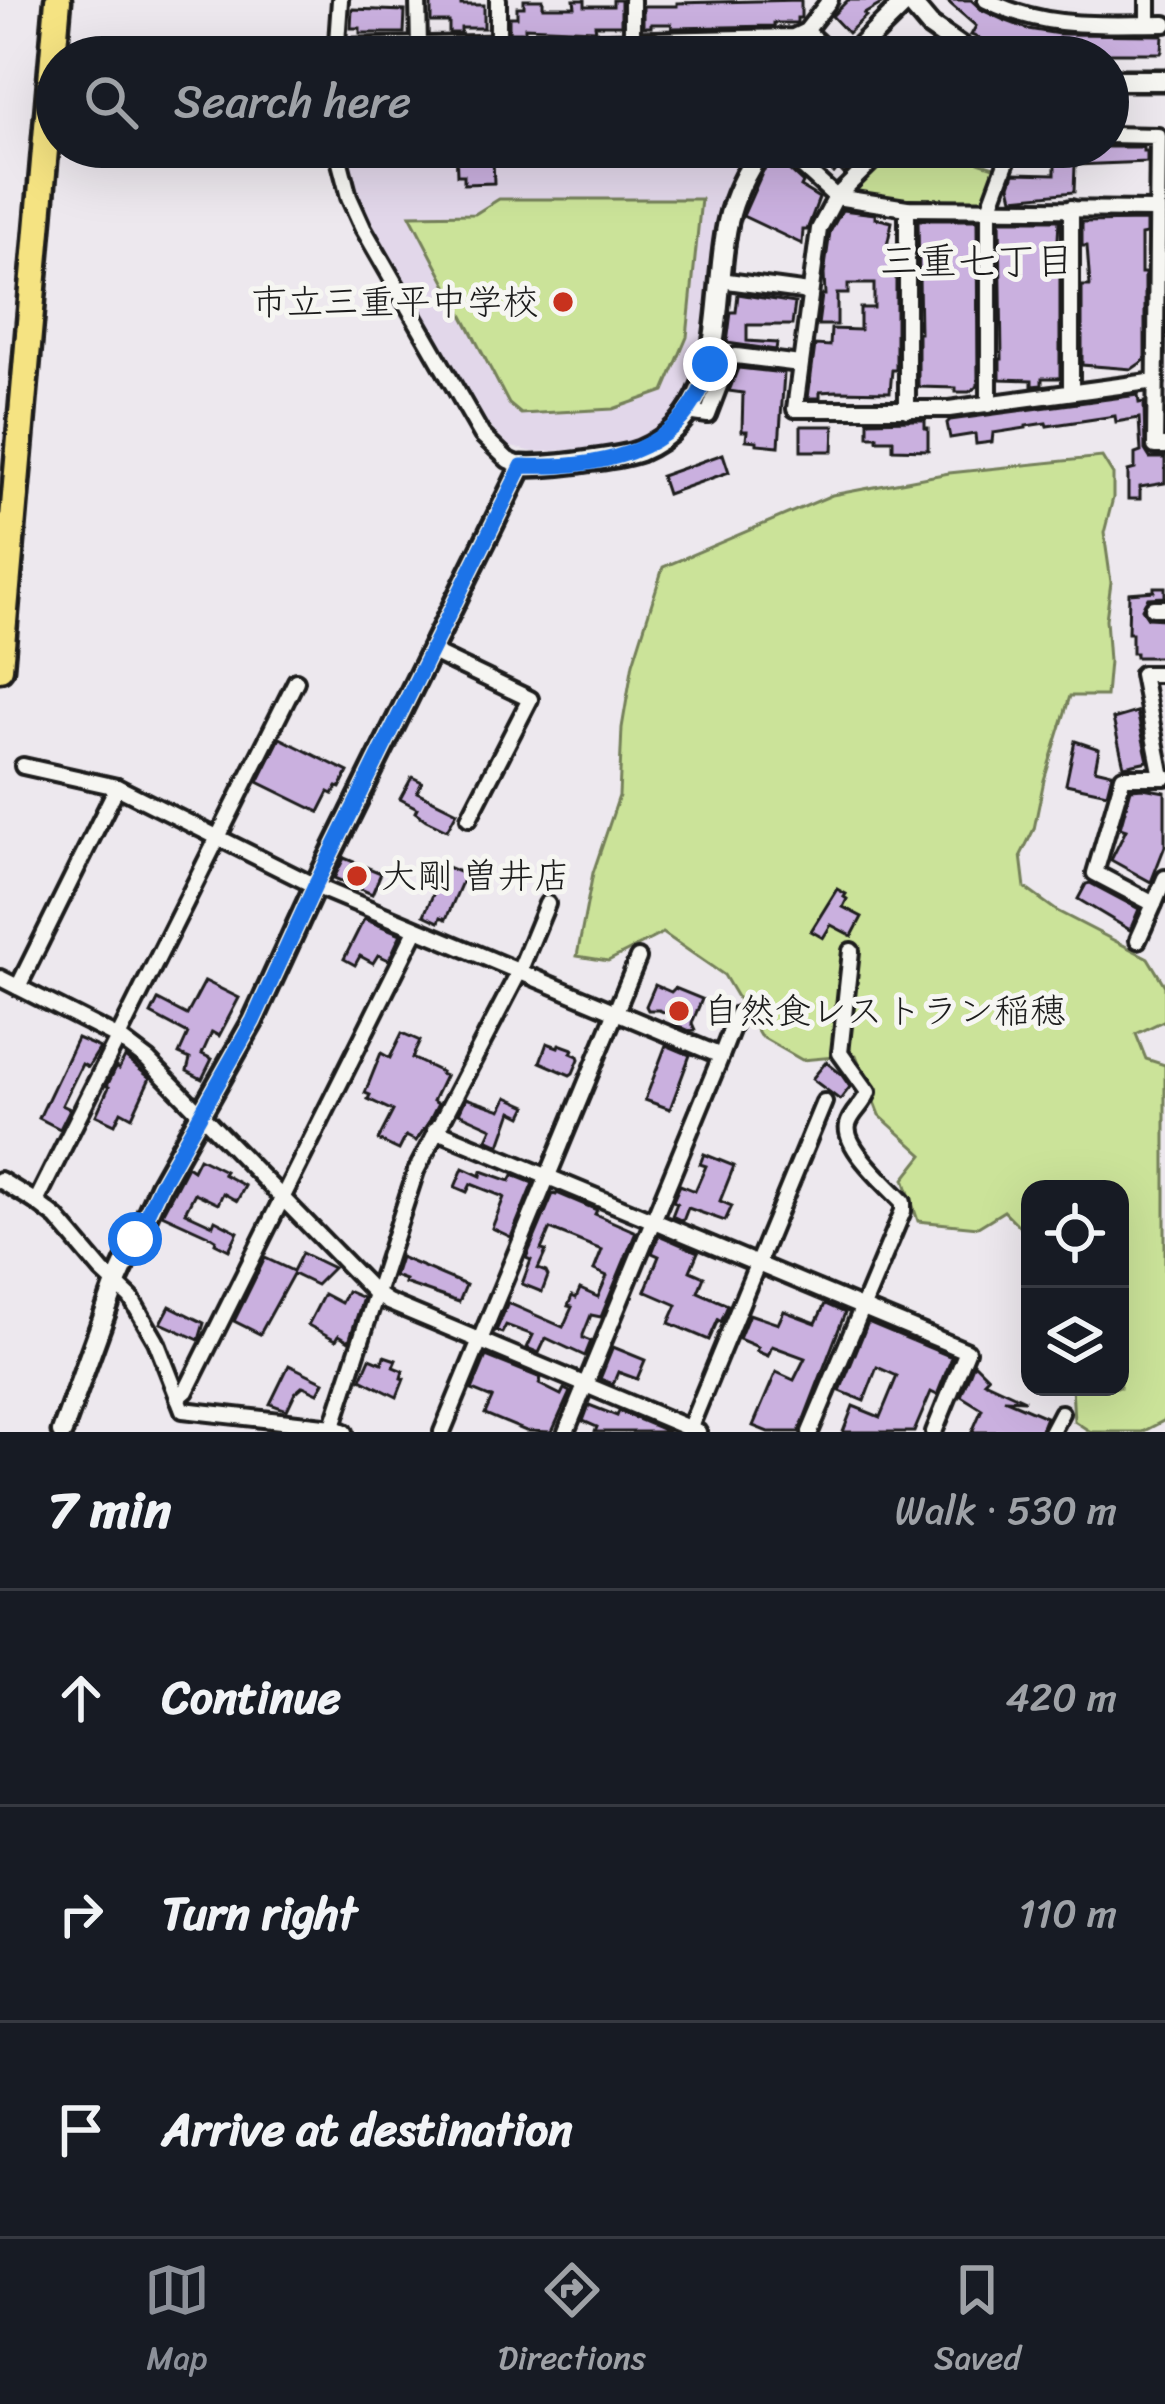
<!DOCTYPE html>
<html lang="en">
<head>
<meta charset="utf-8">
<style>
	:root { --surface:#171b24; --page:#242831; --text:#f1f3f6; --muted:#9ea1a6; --line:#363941; --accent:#8c9099 }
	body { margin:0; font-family:Sriracha,"Klee One",sans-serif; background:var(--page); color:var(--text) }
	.controls { position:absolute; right:36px; bottom:36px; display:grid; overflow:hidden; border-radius:24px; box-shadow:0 12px 48px #0002 }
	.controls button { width:108px; height:108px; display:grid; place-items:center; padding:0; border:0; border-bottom:3px solid var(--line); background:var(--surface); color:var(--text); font:60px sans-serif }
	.stop { position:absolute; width:36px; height:36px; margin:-27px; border:9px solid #1a73e8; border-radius:50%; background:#fff }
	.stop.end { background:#1a73e8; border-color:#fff; box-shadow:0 3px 12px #0008 }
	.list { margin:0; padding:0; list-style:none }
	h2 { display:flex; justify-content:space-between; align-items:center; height:156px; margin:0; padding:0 48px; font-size:51px }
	h2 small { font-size:39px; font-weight:400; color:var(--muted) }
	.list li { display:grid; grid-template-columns:78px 1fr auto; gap:36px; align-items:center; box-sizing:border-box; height:216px; padding:0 48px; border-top:3px solid var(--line) }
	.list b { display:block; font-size:45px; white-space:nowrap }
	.list em { font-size:39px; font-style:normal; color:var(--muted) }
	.icon { flex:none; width:66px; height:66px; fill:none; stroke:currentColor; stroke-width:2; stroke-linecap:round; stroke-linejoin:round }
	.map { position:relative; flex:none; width:1165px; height:1432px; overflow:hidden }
	.search { position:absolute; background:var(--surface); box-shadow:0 12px 48px #0002; left:36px; right:36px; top:36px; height:132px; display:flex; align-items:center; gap:30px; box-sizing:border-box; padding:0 42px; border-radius:66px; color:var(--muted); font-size:45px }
	.sheet { height:804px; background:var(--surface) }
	nav { display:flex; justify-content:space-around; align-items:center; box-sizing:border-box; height:168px; border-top:3px solid var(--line); background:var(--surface); font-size:33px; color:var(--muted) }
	nav a { display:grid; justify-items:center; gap:6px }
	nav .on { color:var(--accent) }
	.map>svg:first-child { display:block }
	.built { fill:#e2d7ea }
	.green { fill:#cbe399; stroke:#74805a; stroke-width:3 }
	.building { fill:#cab0df; stroke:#1c1c1c; stroke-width:3 }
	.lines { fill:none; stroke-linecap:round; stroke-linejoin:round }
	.minor-casing { stroke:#1c1c1c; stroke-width:22 }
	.tertiary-casing { stroke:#1c1c1c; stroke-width:27 }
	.trunk-casing { stroke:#1c1c1c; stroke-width:33 }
	.minor { stroke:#f6f6f2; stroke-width:14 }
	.tertiary { stroke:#f6f6f2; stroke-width:18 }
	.trunk { stroke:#f5e382; stroke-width:24 }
	.route { stroke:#1a73e8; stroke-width:15 }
	.poi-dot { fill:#c8321e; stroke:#f6f6f2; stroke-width:4.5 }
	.labels { text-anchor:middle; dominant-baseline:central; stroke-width:10; stroke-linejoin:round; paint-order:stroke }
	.poi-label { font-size:36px; fill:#1c1c1c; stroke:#f6f6f2; text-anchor:start }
	.neighbourhood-label { font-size:39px; fill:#1c1c1c; stroke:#f6f6f2 }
</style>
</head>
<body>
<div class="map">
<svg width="1165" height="1432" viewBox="0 0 1165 1432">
	<rect width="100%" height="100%" fill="#ede8ee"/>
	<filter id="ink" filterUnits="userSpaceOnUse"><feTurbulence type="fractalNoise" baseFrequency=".00833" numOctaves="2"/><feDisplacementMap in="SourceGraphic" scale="24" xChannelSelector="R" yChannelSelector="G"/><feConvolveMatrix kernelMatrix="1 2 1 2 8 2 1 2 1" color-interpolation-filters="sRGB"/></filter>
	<g filter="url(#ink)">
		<g class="built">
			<path d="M810,43l14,14h-477l9,-4z"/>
			<path d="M344,147h405l-26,58 -8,35 -13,124 -9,22 -20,29 -27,21 -33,11 -79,5 -23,-5 -20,-19 -115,-193 -21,-42z"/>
		</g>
		<g class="green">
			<path d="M627,48l168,1 -1,8h-166z"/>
			<path d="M897,147h43l11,6 46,15 -9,30 -7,3h-74l-48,-8 -3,-5z"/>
			<path d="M499,199h202l-14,138 -23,54 -51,18 -92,5 -12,-10 -99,-189 65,-1z"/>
			<path d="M1102,457l11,18v23l-9,35 7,49 -5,37 3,42 -3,35h-36l-26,84 -10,49 -13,26 4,33 32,23 91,47 17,28v34l-29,14 10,25 19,6v355l-23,12h-51l-17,-11 -2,-34h48v-129l7,-12 -7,-6v-51h-90v44l-5,-1 -21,-21 -26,16 -60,-6 -14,-42 19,-24 -44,-40 -23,-60 -54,5 -42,-24 -36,-61 -61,-42 -55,28 -31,-5 16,-83 26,-77 3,-68 11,-65 30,-96 169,-72 117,-22z"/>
		</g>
		<g class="building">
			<path d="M431,0h30v5h23v23h-23v5h-12v-11h-18z"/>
			<path d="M524,0h19v7h32l-1,-7h11v6h28v-6h8v25h-26l1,5 -71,-3v5h-16v-15h8v-10h7z"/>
			<path d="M801,0v18h-4v5h-23v3l-102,2 -1,-4h-20v3h-8v-21h34v-3z"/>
			<path d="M848,0h40l-24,14 2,2 -18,17 -16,-17z"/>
			<path d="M946,0h25l11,10 22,10 24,9 31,5 104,1 -1,16 -1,2h-56v4h-57l-31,-8 -2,5 -44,-19 5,-9z"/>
			<path d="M352,9l53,2 -1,22h-44v-5h-9z"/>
			<path d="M456,147h91v12h-54l1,24 -30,1v-9h-7z"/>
			<path d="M828,147h41l-25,27 -6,-6 -4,5 -16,-16z"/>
			<path d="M1059,147h84v4h4v11l-72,3 -1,27 -61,6 -3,-13 4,-12 41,1v-23h4z"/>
			<path d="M778,160l25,23 -2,4 18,11 -12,32h-4l-1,14 -59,-28 20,-45 7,-8 3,3z"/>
			<path d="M842,210l33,4v4l17,4 -5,24h9v124h-4l-2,22 -54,-1 -16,1v6h-12l7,-53 15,1 1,-17 29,1v-22h14v-24h-26v10h-11v31h-19l4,-30h3l-1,-21 6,-42z"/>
			<path d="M918,220h59l1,166 -9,6h-13v-4l-38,-1v-54h2z"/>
			<path d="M1000,220h59l-2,39h3v119h-18v7l-10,1v-6l-32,-1v-20h2z"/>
			<path d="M1146,221v13l-5,1v38h4v87l-13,9 -50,-4v-79h8l-3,-40h-5v-24z"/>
			<path d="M738,294l57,9 -3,22h-45v16l30,2 -1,7 -49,-7 4,-31h5z"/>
			<path d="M738,368l46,5 -5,73 -22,-2v-3l-11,-1 1,-9h-5l1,-38 -14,-2z"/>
			<path d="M1138,395l1,8 5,-1 1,48 5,8h15v25l-25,4v12h-12v-28l7,-2v-15l6,-2 -2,-34 -23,4 -1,-6 -68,10 -1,-3 -20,3v2l-33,5 -1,9 -16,2 -1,-10 -25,4 -3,-15 3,-3z"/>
			<path d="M914,420h11v8h3v22l-35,-1v-9h-16v-4h-9v-15z"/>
			<path d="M801,426h33l-1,25h-32z"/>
			<path d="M723,454l6,18 -62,22 -6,-18z"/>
			<path d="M1154,587h11v10l-17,1 -6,11 6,9 17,1v38h-29v-4h-4v-20h-4l1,-40 25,-2z"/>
			<path d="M1137,712l11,49 -24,5 -11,-47z"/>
			<path d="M280,738l68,34 -8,16 -3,-1 -4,7 -4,-2 -10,20 -61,-30z"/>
			<path d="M1075,741l24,8 -4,20 17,4 -5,20 -41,-9z"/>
			<path d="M412,777l10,5 -5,10 40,20 -10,18 -21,-10 -11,-8 2,-4 -17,-9z"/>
			<path d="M1143,788l22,4v54l-14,36 -40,-22 15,-30 -6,-2 11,-39z"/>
			<path d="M344,858l37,15 -9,21 -38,-16z"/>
			<path d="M435,865l9,4 1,-3 14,6 1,-2 12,5 -5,10 -5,-3 -16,37 -5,-2 -2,5 -15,-7 15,-34 -9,-5z"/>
			<path d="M1090,883l49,26 -9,21 -52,-31 8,-15z"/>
			<path d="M837,889l9,5 -2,3 3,2 -4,8 19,10 -10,19 -21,-11 -8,13 -12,-7z"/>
			<path d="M364,919l37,15 -12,26 -11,-5 -5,8 -13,-7 -5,9 -11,-6z"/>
			<path d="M205,981l34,17 -20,38 -7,-4 -10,22 10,5 -10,20 -15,-8 3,-12 -11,-5 9,-20 -37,-20 7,-14 29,15z"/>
			<path d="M655,985l16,7 4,-4 27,11 -10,24 3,7 -5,1 -16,-7 2,-7 -17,-7h-11l-2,-4z"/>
			<path d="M402,1033l18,8 -8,17 29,14 -1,2 5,2 -12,25 5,3 -8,16 -14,21 -10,-5 -7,14 -21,-10 15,-29 -25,-12 2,-4 -5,-2 16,-40 9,5z"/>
			<path d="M77,1038l23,10 -12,19 -6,-3 -20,41 8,4 -10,20 -21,-11z"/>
			<path d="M547,1043l11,4 1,-3 14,5 -2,4 7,3 1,3 -6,14 -3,2 -30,-13z"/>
			<path d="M666,1045l24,10 -20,54 -25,-9z"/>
			<path d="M125,1057l25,21 -18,39 -11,-6 -6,13 -19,-9 13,-28 -2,-1 9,-19 3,2z"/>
			<path d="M826,1062l15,12 9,13 -10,13 -28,-21z"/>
			<path d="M507,1097l20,9 -5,10 -10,-5 -12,34 -13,-6 5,-11 -33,-15 7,-15 35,12z"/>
			<path d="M704,1154l30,12 -14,35 12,5 -7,15 -37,-13 -5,13 -11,-5 5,-13 -4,-2 7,-16 15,6 11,-25 -6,-2z"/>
			<path d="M199,1158l26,13 -2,3 22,12 -8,15 -14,-8 -5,11 -23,-11 -10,19 28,13 2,-5 23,12 -9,18 -14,-7 1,-3 -8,-5 -46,-21 25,-48 6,4z"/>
			<path d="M463,1168l18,8 1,-5 28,10 3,-6 20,8 -22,54 -19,-9 12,-31 -33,-13 -4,8 -12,-5z"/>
			<path d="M557,1193l40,17 -2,4 41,18 -35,85 -10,-2 -8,20v3l8,3 -6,15 -39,-18 -7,15 -12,-5 6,-13 -27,-10 -4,8 -6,-2 12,-28 55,24 9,-20 -4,-1 4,-10 4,2 4,-9 18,8 9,-21 -13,-6 8,-20 -52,-21 -9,21 5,1 -8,18 8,3 2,4 -6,16 -20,-8 9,-24 -5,-2 27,-64 3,1z"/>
			<path d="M659,1235l39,17 -8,19 14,6 -6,15 30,13 -7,17 -3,-2 -9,20 -40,-17 8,-18 -32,-14 14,-35 -7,-3z"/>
			<path d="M302,1253l31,15 -17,17 -23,-11 -33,60 -26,-13 31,-63 28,13z"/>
			<path d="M400,1257l66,28 -7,17 -55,-19 1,-3 -11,-4z"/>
			<path d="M347,1291l16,7 -14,43 -10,-6 -3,5 -28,-15 16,-31 17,9z"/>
			<path d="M825,1304l20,9 -46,119h-31l-15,-6 23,-54 18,8 11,-22 -33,-12 -4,10 -12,-5 2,-4 -19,-8 10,-25 29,10 6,-13 32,12z"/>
			<path d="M170,1306l34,17 -5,17 -38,-17z"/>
			<path d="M868,1322l84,35 -15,38 -6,-3 -17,40h-71l10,-26 27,11 17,-41 -20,-9 -13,34 -24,-10z"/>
			<path d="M613,1347l32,13 -8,19 -19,-7 -5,12 -13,-5z"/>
			<path d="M384,1356l12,4 -3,7 10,4 -2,7 3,1 -7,18 -36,-18 9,-21 12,5z"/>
			<path d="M486,1356l55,22 -2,6 22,11 3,-6 6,3 -18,40 -26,-1 -41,-17 7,-16 -20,-8z"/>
			<path d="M974,1363l14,14 -4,4 41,19 -21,-1 42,18 -6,15h-68l10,-23 -21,-13z"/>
			<path d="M289,1365l35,17 -6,11 -15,-7 -8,7 -8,17 -17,-6z"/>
			<path d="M589,1405l28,11 2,-5 50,21h-74l2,-5 -14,-6z"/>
		</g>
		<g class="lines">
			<g class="minor-casing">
				<g id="minor">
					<path d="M418,0l1,46"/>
					<path d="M498,0v44"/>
					<path d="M632,0v40"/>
					<path d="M986,0c62,30 112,24 179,24"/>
					<path d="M1148,0v24"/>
					<path d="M806,31l28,26"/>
					<path d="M336,47l457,-10 13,-6 24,-31"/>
					<path d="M336,57l4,-57"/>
					<path d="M1108,135l50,1 -3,310h10"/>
					<path d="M336,147l13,50 14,31 119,207 26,25 14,6"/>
					<path d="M781,147l55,50 71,11 249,2"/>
					<path d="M887,147l-51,50 -17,32 -24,180h154l207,-28"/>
					<path d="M720,280l89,12"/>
					<path d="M1071,392v-184"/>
					<path d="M989,405v-196l23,-62"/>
					<path d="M907,410v-202"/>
					<path d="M687,412l21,3 21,-55 7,-4 64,8"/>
					<path d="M1153,608h12"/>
					<path d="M430,651l100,48 -61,119"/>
					<path d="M23,766l94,21 198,99 406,170 -155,376"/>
					<path d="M1162,777l-20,-103h23"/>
					<path d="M1165,777h-42l-28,96 59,31 11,-26"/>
					<path d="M1138,940l16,-36"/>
					<path d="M0,978l119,60 29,22 228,234 12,8 310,130"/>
					<path d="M18,987l99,-200"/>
					<path d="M721,1056l16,-41"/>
					<path d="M435,1130l532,221 -33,81"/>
					<path d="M0,1180l36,22 21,16 45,53 29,27 25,43 27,69 150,17 12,5"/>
					<path d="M36,1202l260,-521"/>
					<path d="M178,1398l8,-7 230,-461"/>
					<path d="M331,1432l85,-261 103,-199 28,-68"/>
					<path d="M442,1432l196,-474"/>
					<path d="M688,1432l136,-330"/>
					<path d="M810,1432l93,-221v-9c-15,-16 -60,-55 -55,-77 3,-13 16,-20 20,-33l-28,-39 11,-102"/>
					<path d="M1051,1432l10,-19"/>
				</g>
			</g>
			<g class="tertiary-casing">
				<g id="tertiary">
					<path d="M908,0l22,26 45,31"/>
					<path d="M850,57l58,-57"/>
					<path d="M1108,80h57"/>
					<path d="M62,1432l54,-149 44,-97 93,-165 62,-135 207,-420c25,1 48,-2 73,-6 15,-2 31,-4 45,-9 91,-38 71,-152 88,-229 6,-28 19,-52 35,-75"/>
				</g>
			</g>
			<g class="trunk-casing">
				<path id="trunk" d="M0,668l58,-668"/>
			</g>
			<use href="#minor" class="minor"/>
			<use href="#tertiary" class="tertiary"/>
			<use href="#trunk" class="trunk"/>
		</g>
	</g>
	<g class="lines" filter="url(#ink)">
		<path class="route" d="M135,1239l25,-53 93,-165 62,-135 207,-420c80,3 165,-13 188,-102"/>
	</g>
	<g class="poi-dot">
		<circle cx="563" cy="302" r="12"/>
		<circle cx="357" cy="876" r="12"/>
		<circle cx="679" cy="1011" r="12"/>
	</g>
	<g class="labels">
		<g class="poi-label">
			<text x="539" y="302" text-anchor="end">市立三重平中学校</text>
			<text x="381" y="876">大剛 曽井店</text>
			<text x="703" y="1011">自然食レストラン稲穂</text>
		</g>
		<g class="neighbourhood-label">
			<text x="977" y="260">三重七丁目</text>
		</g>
	</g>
</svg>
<div class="controls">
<button><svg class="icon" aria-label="locate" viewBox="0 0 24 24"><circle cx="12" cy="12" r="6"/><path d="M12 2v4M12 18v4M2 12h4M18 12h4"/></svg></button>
<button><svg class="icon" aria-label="layers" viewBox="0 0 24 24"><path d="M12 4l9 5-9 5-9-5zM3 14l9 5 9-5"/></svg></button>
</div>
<div class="stop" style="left:135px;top:1239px"></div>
<div class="stop end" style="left:710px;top:364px"></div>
<div class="search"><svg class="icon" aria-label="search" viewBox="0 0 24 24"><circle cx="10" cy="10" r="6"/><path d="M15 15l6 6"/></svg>Search here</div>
</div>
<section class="sheet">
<h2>7 min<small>Walk · 530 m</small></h2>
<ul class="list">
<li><svg class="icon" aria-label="ahead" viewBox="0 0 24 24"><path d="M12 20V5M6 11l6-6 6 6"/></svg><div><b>Continue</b></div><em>420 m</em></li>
<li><svg class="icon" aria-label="right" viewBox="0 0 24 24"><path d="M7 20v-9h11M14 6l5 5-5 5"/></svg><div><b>Turn right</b></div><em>110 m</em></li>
<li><svg class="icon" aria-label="arrive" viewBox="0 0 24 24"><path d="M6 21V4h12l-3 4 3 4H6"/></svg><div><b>Arrive at destination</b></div></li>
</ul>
</section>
<nav>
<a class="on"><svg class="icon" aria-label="map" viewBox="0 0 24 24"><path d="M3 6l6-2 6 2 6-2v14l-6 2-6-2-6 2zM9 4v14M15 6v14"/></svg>Map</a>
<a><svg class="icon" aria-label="directions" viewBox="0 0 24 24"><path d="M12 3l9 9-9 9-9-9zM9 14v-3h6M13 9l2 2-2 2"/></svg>Directions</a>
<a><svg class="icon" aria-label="saved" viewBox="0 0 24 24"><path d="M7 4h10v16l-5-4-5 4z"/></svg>Saved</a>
</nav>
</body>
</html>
